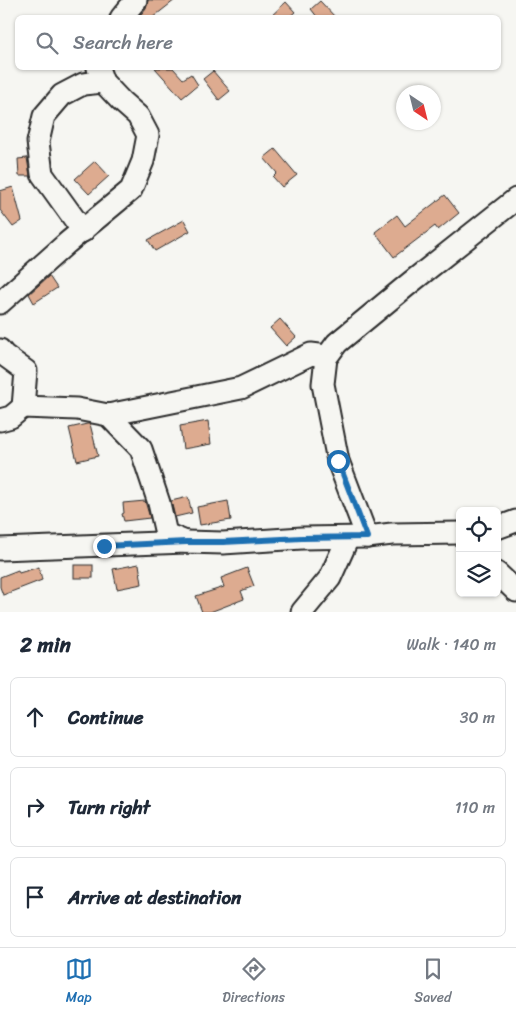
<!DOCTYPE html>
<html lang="en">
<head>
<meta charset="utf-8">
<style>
	:root { --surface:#fff; --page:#f6f6f7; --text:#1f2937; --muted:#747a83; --line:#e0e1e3; --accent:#1f6fb2 }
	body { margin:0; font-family:Sriracha,sans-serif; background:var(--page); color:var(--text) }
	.controls { position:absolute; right:15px; bottom:15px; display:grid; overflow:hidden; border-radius:8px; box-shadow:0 1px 4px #0004 }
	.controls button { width:45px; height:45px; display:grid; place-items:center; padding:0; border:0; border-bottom:1px solid var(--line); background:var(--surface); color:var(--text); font:25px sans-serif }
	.compass { position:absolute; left:396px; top:85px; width:45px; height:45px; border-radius:50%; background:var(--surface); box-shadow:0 1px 4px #0004; rotate:145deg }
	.stop { position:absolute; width:15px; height:15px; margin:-11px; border:4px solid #1f6fb2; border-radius:50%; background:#fff }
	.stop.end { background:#1f6fb2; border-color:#fff; box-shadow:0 1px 5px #0008 }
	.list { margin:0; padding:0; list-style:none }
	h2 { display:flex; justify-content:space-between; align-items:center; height:65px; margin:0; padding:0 20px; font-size:21px }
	h2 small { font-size:16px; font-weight:400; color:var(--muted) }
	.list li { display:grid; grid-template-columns:32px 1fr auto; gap:15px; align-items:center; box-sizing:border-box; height:80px; margin:0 10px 10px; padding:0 10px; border:1px solid var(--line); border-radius:8px }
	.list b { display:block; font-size:19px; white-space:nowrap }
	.list em { font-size:16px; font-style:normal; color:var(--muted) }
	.icon { flex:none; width:28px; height:28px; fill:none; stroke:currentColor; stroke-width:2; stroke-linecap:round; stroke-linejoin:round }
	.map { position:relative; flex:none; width:516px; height:612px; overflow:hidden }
	.search { position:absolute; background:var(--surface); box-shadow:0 1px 4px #0004; left:15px; right:15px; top:15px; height:55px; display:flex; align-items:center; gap:12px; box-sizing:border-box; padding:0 18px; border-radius:8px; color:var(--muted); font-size:19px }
	.sheet { height:335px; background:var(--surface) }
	nav { display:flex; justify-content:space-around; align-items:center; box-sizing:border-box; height:70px; border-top:1px solid var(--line); background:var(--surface); font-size:14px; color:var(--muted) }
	nav a { display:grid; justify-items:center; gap:2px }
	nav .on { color:var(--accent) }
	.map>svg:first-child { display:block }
	.building { fill:#ddab90; stroke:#2b2b2b }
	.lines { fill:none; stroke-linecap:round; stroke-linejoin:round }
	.minor-casing { stroke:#2b2b2b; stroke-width:25 }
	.minor { stroke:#f6f6f2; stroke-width:21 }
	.route { stroke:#1f6fb2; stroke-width:6 }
</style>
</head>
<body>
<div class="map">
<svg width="516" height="612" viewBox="0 0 516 612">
	<rect width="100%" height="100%" fill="#f6f6f2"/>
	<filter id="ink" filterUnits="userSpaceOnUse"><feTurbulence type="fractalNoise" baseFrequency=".02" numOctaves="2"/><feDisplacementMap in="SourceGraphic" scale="10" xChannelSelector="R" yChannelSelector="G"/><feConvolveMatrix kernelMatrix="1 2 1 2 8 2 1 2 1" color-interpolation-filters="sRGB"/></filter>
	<g filter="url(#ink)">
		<g class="building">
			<path d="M148,0h27l-23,18h-14l8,-10z"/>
			<path d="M320,1l16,17h-18l-7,-9z"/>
			<path d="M286,2l9,10 -7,6h-19z"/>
			<path d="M155,68h18l10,11 8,-5 7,11 -16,13z"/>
			<path d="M213,71l17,20 -11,9 -16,-21z"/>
			<path d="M275,149l22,26 -15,12 -9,-10 4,-4 -13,-15z"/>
			<path d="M27,158l3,18h-11l-1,-17z"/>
			<path d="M95,161l14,15 -20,18 -14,-15z"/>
			<path d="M13,187l9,34 -9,6 -13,-17v-19z"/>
			<path d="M445,195l14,18 -21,17 -3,-4 -41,31 -19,-25 22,-17 8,11z"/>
			<path d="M184,220l6,11 -35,20 -7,-11z"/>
			<path d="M49,276l8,12 -23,15 -5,-9z"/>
			<path d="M280,319l16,18 -10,9 -16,-18z"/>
			<path d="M208,421l3,23 -28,5 -3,-23z"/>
			<path d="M87,424h3l8,32 -21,5 -8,-33z"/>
			<path d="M188,497l4,16 -17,4 -4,-16z"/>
			<path d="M145,501l5,17 -26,3 -2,-7 2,-1 -1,-10z"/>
			<path d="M228,501l3,19 -31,5 -3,-18z"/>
			<path d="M139,564l3,20 -25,5 -4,-20z"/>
			<rect x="74" y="565" width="19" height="13"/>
			<path d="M39,567l3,13 -39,15 -3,-8v-10l18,-7 1,3z"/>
			<path d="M247,568l7,18 -13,5 3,8 -34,13h-8l-6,-16 28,-9 -3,-9z"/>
		</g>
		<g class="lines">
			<g class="minor-casing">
				<g id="minor">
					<path d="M121,18l15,-18"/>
					<path d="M83,231l-41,-57 -4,-32 6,-26 18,-21 21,-11 20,-2"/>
					<path d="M0,303l67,-60 64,-53 12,-29 5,-26 -10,-19 -17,-15 -18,-19 -5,-14"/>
					<path d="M0,350l4,5 22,16 -3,36 54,2 31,6 33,34 18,54 7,31 20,8"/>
					<path d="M108,415l133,-27 70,-34 8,1 7,3"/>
					<path d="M0,420l11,-3 12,-10"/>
					<path d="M497,528l19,-7"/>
					<path d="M367,537l-29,-76 -15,-77 3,-26 11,-15 73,-60 106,-84"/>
					<path d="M0,549l186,-7 37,1 79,-5 65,-1 25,-3 68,-1"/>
					<path d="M497,573l19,18"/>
					<path d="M302,612l28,-34 18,-40"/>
				</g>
			</g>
			<use href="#minor" class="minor"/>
		</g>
	</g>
	<g class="lines" filter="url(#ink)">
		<path class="route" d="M104,546l82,-4h37l79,-4 65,-1 -29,-76"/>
	</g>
</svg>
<div class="controls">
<button><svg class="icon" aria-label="locate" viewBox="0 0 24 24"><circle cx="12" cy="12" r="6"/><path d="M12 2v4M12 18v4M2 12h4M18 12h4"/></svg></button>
<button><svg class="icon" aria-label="layers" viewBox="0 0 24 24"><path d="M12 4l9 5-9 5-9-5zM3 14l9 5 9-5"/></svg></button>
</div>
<svg class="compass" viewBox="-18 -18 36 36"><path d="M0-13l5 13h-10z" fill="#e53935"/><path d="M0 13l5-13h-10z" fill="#747a83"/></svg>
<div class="stop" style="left:338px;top:461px"></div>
<div class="stop end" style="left:104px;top:546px"></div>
<div class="search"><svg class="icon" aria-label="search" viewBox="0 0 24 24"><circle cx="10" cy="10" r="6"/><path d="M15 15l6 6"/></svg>Search here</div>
</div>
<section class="sheet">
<h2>2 min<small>Walk · 140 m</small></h2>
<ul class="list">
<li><svg class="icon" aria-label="ahead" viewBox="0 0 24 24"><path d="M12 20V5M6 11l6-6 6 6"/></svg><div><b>Continue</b></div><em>30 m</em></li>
<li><svg class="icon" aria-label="right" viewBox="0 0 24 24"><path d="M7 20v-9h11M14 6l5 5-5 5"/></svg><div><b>Turn right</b></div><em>110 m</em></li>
<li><svg class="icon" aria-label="arrive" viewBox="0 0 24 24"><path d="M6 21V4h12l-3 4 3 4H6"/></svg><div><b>Arrive at destination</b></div></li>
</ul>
</section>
<nav>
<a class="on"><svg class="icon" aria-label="map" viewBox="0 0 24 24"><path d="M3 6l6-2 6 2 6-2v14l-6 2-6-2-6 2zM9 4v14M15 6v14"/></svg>Map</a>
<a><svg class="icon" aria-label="directions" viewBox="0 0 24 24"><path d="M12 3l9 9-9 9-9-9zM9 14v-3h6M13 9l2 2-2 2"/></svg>Directions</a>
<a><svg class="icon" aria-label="saved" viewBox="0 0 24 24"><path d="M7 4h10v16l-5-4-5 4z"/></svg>Saved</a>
</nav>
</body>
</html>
